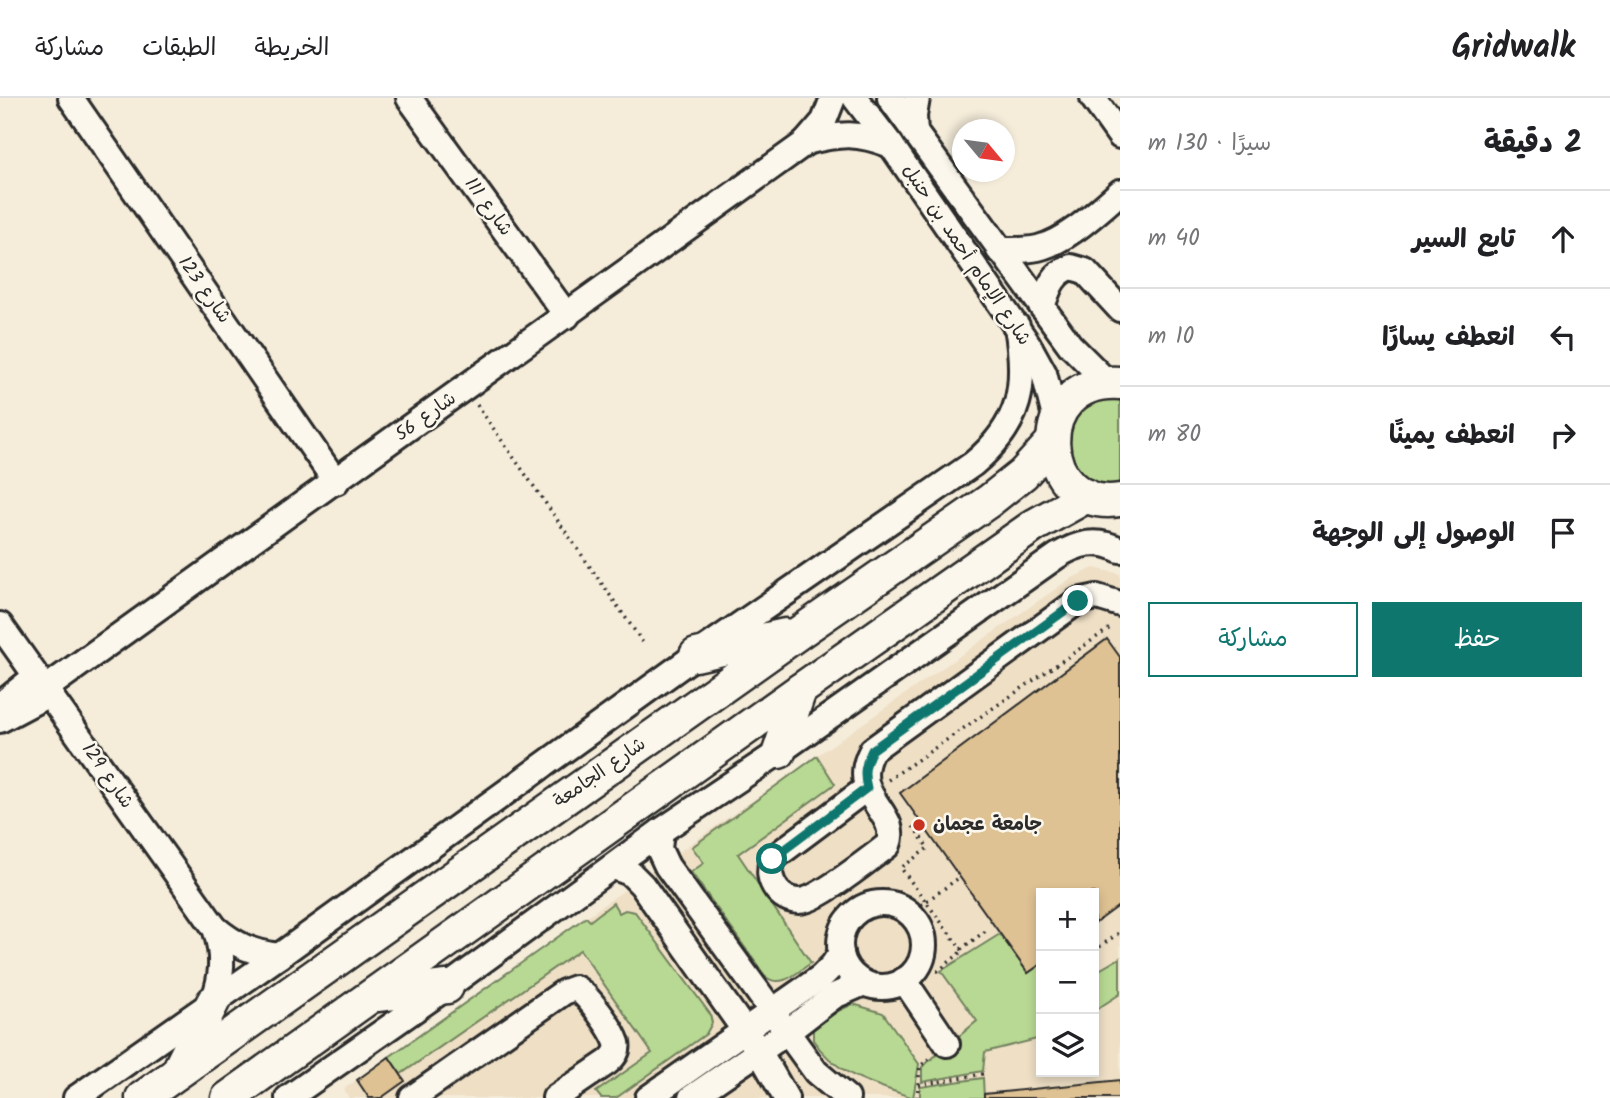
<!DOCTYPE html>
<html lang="ar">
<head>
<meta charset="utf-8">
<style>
	:root { --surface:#fff; --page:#f6f6f6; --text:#202124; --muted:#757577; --line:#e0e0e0; --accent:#0f766e }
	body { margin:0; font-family:Kalam,"Playpen Sans Arabic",sans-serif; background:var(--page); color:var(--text); direction:rtl }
	.controls { position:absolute; right:21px; bottom:21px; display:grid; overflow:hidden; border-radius:0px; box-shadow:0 4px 10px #0003 }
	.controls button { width:63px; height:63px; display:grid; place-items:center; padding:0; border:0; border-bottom:2px solid var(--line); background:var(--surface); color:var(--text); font:35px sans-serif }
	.compass { position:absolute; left:952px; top:21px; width:63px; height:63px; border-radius:50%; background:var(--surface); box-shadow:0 4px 10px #0003; rotate:119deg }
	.stop { position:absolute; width:21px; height:21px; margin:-16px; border:5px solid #0f766e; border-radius:50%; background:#fff }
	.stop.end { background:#0f766e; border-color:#fff; box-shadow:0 2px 7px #0008 }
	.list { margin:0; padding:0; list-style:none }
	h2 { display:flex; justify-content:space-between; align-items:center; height:91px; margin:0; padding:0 28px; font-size:30px }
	h2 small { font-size:23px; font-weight:400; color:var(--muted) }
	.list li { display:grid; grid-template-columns:46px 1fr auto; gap:21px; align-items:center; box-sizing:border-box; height:98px; padding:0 28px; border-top:2px solid var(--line) }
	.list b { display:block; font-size:26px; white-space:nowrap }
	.list em { font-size:23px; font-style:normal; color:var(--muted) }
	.actions { display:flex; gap:14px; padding:21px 28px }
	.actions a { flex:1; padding:16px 0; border:2px solid var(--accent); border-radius:0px; text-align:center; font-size:24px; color:var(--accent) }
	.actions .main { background:var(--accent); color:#fff }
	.icon { flex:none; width:38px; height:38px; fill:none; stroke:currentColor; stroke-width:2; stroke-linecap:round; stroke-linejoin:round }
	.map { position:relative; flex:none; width:1120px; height:1000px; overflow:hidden; direction:ltr }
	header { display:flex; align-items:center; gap:42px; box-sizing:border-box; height:98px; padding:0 35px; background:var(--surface); border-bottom:2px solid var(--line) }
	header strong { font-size:33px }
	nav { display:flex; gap:38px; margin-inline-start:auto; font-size:24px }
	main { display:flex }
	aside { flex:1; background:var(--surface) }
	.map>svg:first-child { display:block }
	.built { fill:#eedfc5; fill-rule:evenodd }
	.green { fill:#b8d993; stroke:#72825f; stroke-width:2 }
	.building { fill:#dfc293; stroke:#2b2b2b; stroke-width:2 }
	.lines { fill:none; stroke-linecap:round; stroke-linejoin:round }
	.minor-casing { stroke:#2b2b2b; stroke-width:30 }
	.major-casing { stroke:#2b2b2b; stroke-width:37 }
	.path { stroke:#2b2b2b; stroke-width:3.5; stroke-dasharray:2 5; stroke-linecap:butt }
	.minor { stroke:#fbf7ec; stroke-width:24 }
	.major { stroke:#fbf7ec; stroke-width:32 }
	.route { stroke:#0f766e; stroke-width:9 }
	.poi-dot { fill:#c8321e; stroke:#fbf7ec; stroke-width:2.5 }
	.labels { text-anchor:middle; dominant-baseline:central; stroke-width:5; stroke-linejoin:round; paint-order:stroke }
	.street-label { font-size:19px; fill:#2b2b2b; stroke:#fbf7ec }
	.poi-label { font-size:19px; font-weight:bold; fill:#2b2b2b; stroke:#fbf7ec; text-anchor:start }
</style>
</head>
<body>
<header>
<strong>Gridwalk</strong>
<nav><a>الخريطة</a><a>الطبقات</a><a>مشاركة</a></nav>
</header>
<main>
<aside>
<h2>2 دقيقة<small>سيرًا · 130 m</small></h2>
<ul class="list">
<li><svg class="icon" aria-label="ahead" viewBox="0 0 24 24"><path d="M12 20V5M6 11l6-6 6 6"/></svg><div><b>تابع السير</b></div><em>40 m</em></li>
<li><svg class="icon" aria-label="left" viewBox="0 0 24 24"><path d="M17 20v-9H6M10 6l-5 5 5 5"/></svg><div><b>انعطف يسارًا</b></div><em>10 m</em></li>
<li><svg class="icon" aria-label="right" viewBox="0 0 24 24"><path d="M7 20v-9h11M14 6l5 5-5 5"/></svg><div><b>انعطف يمينًا</b></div><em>80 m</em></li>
<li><svg class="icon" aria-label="arrive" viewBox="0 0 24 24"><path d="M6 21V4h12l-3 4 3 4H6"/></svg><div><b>الوصول إلى الوجهة</b></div></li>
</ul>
<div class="actions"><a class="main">حفظ</a><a>مشاركة</a></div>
</aside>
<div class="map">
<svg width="1120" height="1000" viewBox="0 0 1120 1000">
	<rect width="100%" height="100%" fill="#f5ecda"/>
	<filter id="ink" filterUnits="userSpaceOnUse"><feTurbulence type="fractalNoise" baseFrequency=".0143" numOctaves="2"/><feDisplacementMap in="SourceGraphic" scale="14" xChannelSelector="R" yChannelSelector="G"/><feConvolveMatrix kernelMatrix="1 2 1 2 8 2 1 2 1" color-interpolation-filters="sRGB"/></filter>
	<g filter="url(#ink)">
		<path class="built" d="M1094,470l26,6v524h-771l-5,-9 242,-172 484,-338zM1041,795h53v179h-53z"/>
		<g class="green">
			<path d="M1120,294v102l-43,-13 -16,-48 10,-21z"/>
			<path d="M817,658l18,28 -97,70 73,109c-14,9 -29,26 -45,14l-75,-105 13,-9 -12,-16z"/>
			<path d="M613,805l6,10 6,-3 10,2 75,102 2,9 -6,11 -90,64h-15l-5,-6 56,-39 -72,-103 -179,124 -12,-17 197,-140 4,4z"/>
			<path d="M1000,836l28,39 13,-9v74l-56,14 -2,19 -61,11v-15l55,-46 -36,-50z"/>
			<path d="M1120,860v36l-26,17v-38z"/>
			<path d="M853,906l30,9 36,51 -6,34c-40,-15 -75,-21 -100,-58v-11l23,-17z"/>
			<path d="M983,980l1,20h-64v-11z"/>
		</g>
		<g class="building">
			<path d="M1107,541l13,18v248l-26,19v-31h-53v71l-13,9 -128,-180z"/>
			<path d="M389,959l16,24 -24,17h-12l-12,-18z"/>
			<path d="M1120,982v18h-136v-4z"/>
		</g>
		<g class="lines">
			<g class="minor-casing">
				<g id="minor">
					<path d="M71,0l265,384"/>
					<path d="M409,0l158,218"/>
					<path d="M855,0l36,47 137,199 16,29 12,48"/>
					<path d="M890,0l180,247 37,37"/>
					<path d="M1093,0l27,38"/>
					<path d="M915,35l-1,-17 3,-18"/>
					<path d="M806,44c35,-9 51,-10 85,3"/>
					<path d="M999,152c13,0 26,1 39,-2 29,-7 60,-37 82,-56"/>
					<path d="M1042,209c6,-17 10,-34 29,-40l14,4 35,38"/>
					<path d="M0,527l215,303c20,17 38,25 64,28"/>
					<path d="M45,591l760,-546 19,-22 9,-23"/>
					<path d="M0,607l36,-29"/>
					<path d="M0,622l49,-26"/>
					<path d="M867,690l-95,71c-3,12 -3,20 5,31 6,8 18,13 28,10 19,-5 66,-42 83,-55 14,-33 -42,-48 -16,-95l206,-149 19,-4 23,7"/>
					<path d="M661,733l-2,18 8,17 149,206 31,26"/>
					<path d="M614,769l16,6 12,12 117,166 27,47"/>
					<circle cx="882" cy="847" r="42"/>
					<path d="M904,882l43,64"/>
					<path d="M213,904c10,-27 11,-47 2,-74"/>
					<path d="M76,1000l203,-142 417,-301 277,-191c49,-41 54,-78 44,-138"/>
					<path d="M288,1000l159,-111 214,-156 118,-79 278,-196c21,-13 40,-18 63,-6"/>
					<path d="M412,1000l152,-106 11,-4c12,5 38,42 42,55 2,8 -3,14 -9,19l-53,36"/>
					<path d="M648,1000l173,-121 12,-12 8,-12"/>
					<path d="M691,1000l95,-65 48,-37 30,-13"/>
				</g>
			</g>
			<g class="major-casing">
				<g id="major">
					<path d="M1120,285c-94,-6 -84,130 0,117"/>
					<path d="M696,557l89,-20"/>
					<path d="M779,654l21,-62"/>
					<path d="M377,897l70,-8"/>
					<path d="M179,971l34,-67"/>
					<path d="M142,1000l658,-466 189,-131 34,-27 29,-32"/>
					<path d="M228,1000l572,-408 235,-165 52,-29"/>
				</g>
			</g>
			<g class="path">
				<path d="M477,307l167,239"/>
				<path d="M888,682l225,-154"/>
				<path d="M913,728l15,22 -27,20 60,81 26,-19"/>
				<path d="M910,815l50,-36"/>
				<path d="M1094,853l26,-19"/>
				<path d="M923,872l15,1 21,-17 2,-5"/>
				<path d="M919,987l64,-11"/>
				<path d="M917,1000l3,-32 12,-9"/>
			</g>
			<use href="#minor" class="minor"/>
			<use href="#major" class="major"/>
		</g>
	</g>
	<g class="lines" filter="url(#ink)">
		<path class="route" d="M772,761l95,-71c-4,-15 -2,-24 5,-38l206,-149"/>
	</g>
	<circle class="poi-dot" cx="919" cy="727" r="7"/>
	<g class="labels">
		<g class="street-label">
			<text transform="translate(488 109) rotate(54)">شارع 111</text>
			<text transform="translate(966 157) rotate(56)">شارع الإمام أحمد بن حنبل</text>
			<text transform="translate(204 192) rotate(55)">شارع 123</text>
			<text transform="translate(426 319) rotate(-36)">شارع 56</text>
			<text transform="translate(600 675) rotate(-35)">شارع الجامعة</text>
			<text transform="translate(107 678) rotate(55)">شارع 129</text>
		</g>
		<g class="poi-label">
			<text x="933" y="727">جامعة عجمان</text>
		</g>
	</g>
</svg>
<div class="controls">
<button>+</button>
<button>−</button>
<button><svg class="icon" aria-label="layers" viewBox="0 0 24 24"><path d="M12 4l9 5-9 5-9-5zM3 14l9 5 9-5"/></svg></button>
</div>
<svg class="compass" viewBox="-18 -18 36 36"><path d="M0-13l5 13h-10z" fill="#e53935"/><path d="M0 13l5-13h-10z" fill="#757577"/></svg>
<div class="stop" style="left:772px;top:761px"></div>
<div class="stop end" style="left:1078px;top:503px"></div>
</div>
</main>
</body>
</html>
